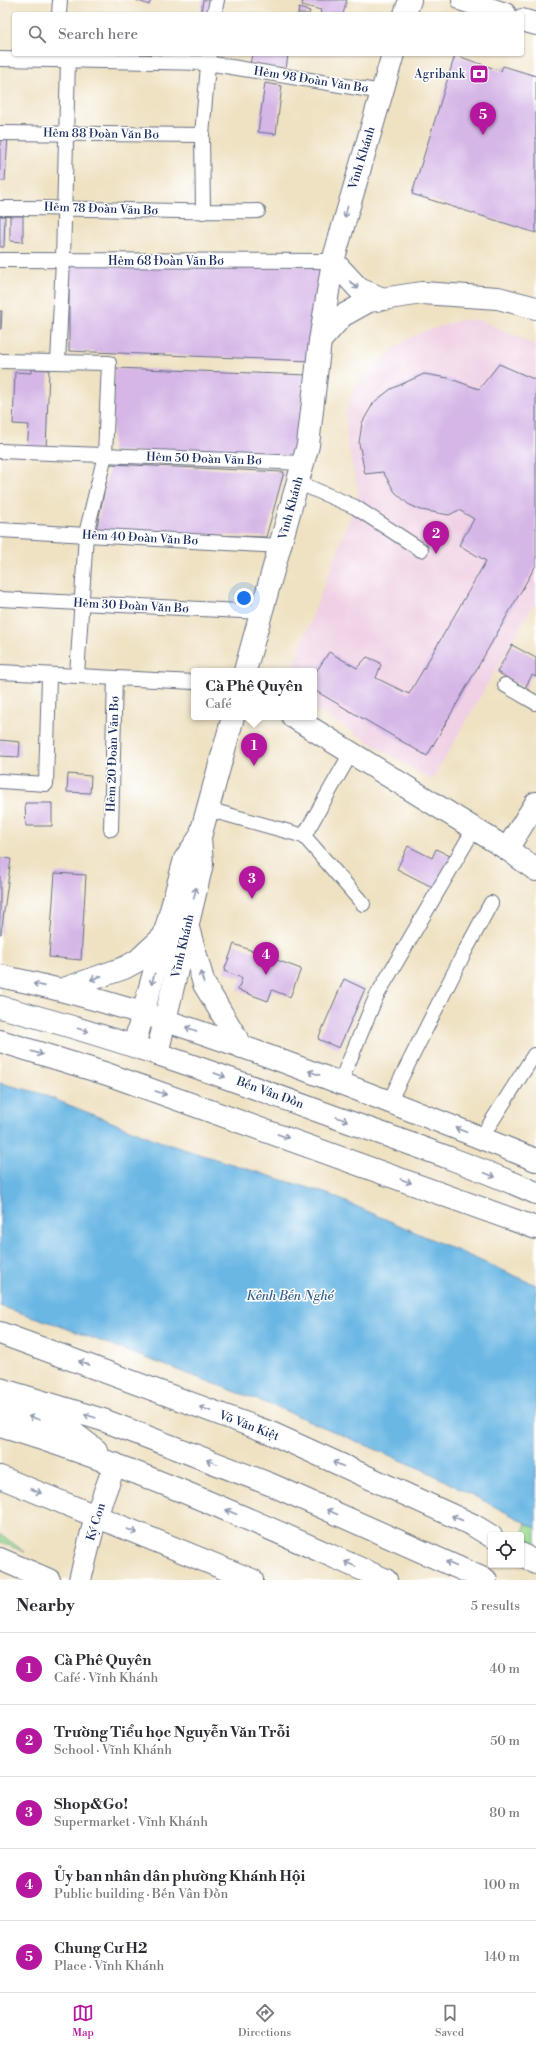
<!DOCTYPE html>
<html lang="en">
<head>
<meta charset="utf-8">
<style>
	:root { --surface:#fff; --page:#f2f2f3; --text:#2b2b33; --muted:#7c7c81; --line:#e1e1e2; --accent:#b5179e }
	body { margin:0; font-family:"Libre Bodoni",serif; background:var(--page); color:var(--text) }
	.controls { position:absolute; right:12px; bottom:12px; display:grid; overflow:hidden; border-radius:4px; box-shadow:0 1px 3px #0004 }
	.controls button { width:36px; height:36px; display:grid; place-items:center; padding:0; border:0; border-bottom:1px solid var(--line); background:var(--surface); color:var(--text); font:20px sans-serif }
	.you { position:absolute; left:244px; top:598px; width:14px; height:14px; margin:-10px; border:3px solid #fff; border-radius:50%; background:#1a73e8; box-shadow:0 0 0 6px #1a73e833 }
	.badge { display:grid; place-items:center; width:26px; height:26px; border-radius:50%; background:var(--accent); color:#fff; font-size:13px; font-weight:700 }
	.pin { position:absolute; translate:-50% -33px; filter:drop-shadow(0 1px 2px #0008) }
	.pin::after { content:''; position:absolute; top:21px; width:14px; height:12px; background:inherit; clip-path:polygon(0 0,100% 0,50% 100%) }
	.popup { position:absolute; left:191px; top:668px; width:126px; height:52px; box-sizing:border-box; display:grid; place-content:center; border-radius:4px; background:var(--surface); filter:drop-shadow(0 1px 3px #0005); font-size:13px; white-space:nowrap; color:var(--muted) }
	.popup b { font-size:15px; color:var(--text) }
	.popup::after { content:''; position:absolute; left:50%; top:100%; margin-left:-8px; border:8px solid transparent; border-top-color:var(--surface) }
	.list { margin:0; padding:0; list-style:none }
	h2 { display:flex; justify-content:space-between; align-items:center; height:52px; margin:0; padding:0 16px; font-size:17px }
	h2 small { font-size:13px; font-weight:400; color:var(--muted) }
	.list li { display:grid; grid-template-columns:26px 1fr auto; gap:12px; align-items:center; box-sizing:border-box; height:72px; padding:0 16px; border-top:1px solid var(--line) }
	.list b { display:block; font-size:15px; white-space:nowrap }
	.list p { margin:0; font-size:13px; white-space:nowrap; color:var(--muted) }
	.list em { font-size:13px; font-style:normal; color:var(--muted) }
	.icon { flex:none; width:22px; height:22px; fill:none; stroke:currentColor; stroke-width:2; stroke-linecap:round; stroke-linejoin:round }
	.map { position:relative; flex:none; width:536px; height:1580px; overflow:hidden }
	.search { position:absolute; background:var(--surface); box-shadow:0 1px 3px #0004; left:12px; right:12px; top:12px; height:44px; display:flex; align-items:center; gap:10px; box-sizing:border-box; padding:0 14px; border-radius:4px; color:var(--muted); font-size:15px }
	.sheet { height:412px; background:var(--surface) }
	nav { display:flex; justify-content:space-around; align-items:center; box-sizing:border-box; height:56px; border-top:1px solid var(--line); background:var(--surface); font-size:11px; color:var(--muted) }
	nav a { display:grid; justify-items:center; gap:2px }
	nav .on { color:var(--accent) }
	.map>svg:first-child { display:block }
	.built { fill:#f0d0e4 }
	.green { fill:#97d68b; stroke:#598274 }
	.water { fill:#6ab7e4; stroke:#4273a1 }
	.building { fill:#d5b6e6 }
	.lines { fill:none; stroke-linecap:round; stroke-linejoin:round }
	.service-casing { stroke:#656e81; stroke-width:16 }
	.minor-casing { stroke:#656e81; stroke-width:24 }
	.tertiary-casing { stroke:#656e81; stroke-width:24 }
	.secondary-casing { stroke:#656e81; stroke-width:24 }
	.primary-casing { stroke:#656e81; stroke-width:24 }
	.trunk-casing { stroke:#656e81; stroke-width:24 }
	.service { stroke:#fff; stroke-width:14 }
	.minor { stroke:#fff; stroke-width:22 }
	.tertiary { stroke:#fff; stroke-width:22 }
	.secondary { stroke:#fff; stroke-width:22 }
	.primary { stroke:#fff; stroke-width:22 }
	.trunk { stroke:#fff; stroke-width:22 }
	.oneway { stroke:#8d97ae }
	.labels { text-anchor:middle; dominant-baseline:central; stroke-width:3; stroke-linejoin:round; paint-order:stroke }
	.poi-label { font-size:12px; fill:#1b2f5e; stroke:#fff; text-anchor:end }
	.street-label { font-size:12px; fill:#1b2f5e; stroke:#fff }
	.water-label { font-size:13px; font-style:italic; fill:#375f8d; stroke:#fff }
</style>
</head>
<body>
<div class="map">
<svg width="536" height="1580" viewBox="0 0 536 1580">
	<rect width="100%" height="100%" fill="#fff"/>
	<filter id="ink" filterUnits="userSpaceOnUse"><feTurbulence type="fractalNoise" baseFrequency=".025" numOctaves="2"/><feDisplacementMap in="SourceGraphic" scale="8" xChannelSelector="R" yChannelSelector="G"/><feConvolveMatrix kernelMatrix="1 2 1 2 8 2 1 2 1" color-interpolation-filters="sRGB"/></filter>
	<filter id="wash" filterUnits="userSpaceOnUse"><feTurbulence type="fractalNoise" baseFrequency=".012" numOctaves="4" result="noise"/><feDisplacementMap in="SourceGraphic" scale="16" xChannelSelector="R" yChannelSelector="G"/><feGaussianBlur stdDeviation="0.9" result="paint"/><feColorMatrix in="noise" values="0 0 0 0 0 0 0 0 0 0 0 0 0 0 0 0 0 1.4 0 .05"/><feComposite in="paint" operator="in"/></filter>
	<g filter="url(#wash)">
		<rect width="100%" height="100%" fill="#efe2c3"/>
		<path class="built" d="M461,320h20l55,26v260l-3,-1 -101,175 -118,-71v-38h-23l68,-176 -12,-52 -1,-29 6,-21 14,-20 33,-28 20,-12z"/>
		<g class="green">
			<path d="M526,1523l10,5v19l-15,-9z"/>
			<path d="M0,1534l25,18 -25,-10z"/>
		</g>
		<path class="water" d="M0,1083l36,9 131,52 161,50 208,91v243l-110,-57 -147,-63 -227,-85 -52,-17z"/>
		<g id="blocks">
			<g class="building">
				<path d="M136,0h15l-2,5z"/>
				<path d="M203,0h11l-3,14 -10,-1z"/>
				<path d="M303,0h44l-4,14h-23l1,-4 -19,-5z"/>
				<path d="M299,8l11,3 -1,3h-11z"/>
				<path d="M185,54h20l-1,6 -20,-3z"/>
				<path d="M252,54l36,1 -2,14 -36,-5z"/>
				<path d="M455,55l46,16 2,-5 33,10v157l-124,-39z"/>
				<path d="M265,83l17,3 -6,48 -18,-2z"/>
				<path d="M0,137h8l-3,44h-5z"/>
				<path d="M0,216h5l-1,31h-4z"/>
				<path d="M10,216h13v26l-13,-1z"/>
				<path d="M69,264l258,1 -16,96 -242,-10z"/>
				<path d="M0,311h2l-1,18h-1z"/>
				<path d="M499,364l37,16v185l-109,191 -113,-66v-15l15,-23 28,16 10,-11 12,5 2,3 -5,13 33,16 77,-133 -27,-16 15,-26 -15,-9 -10,5 -28,-5 -13,-6 -13,-12 -12,-20 -18,2 -6,-31 3,-20 12,-21 17,-13 33,-15 24,4 31,11z"/>
				<path d="M114,368l195,7 -11,83 -186,-7z"/>
				<path d="M31,369l18,1 -3,80 -19,-1 2,-24 -16,-1 2,-52 16,1z"/>
				<path d="M110,464l174,8 -18,65 -170,-6z"/>
				<path d="M512,645l24,13v19l-4,-2 -7,13 -28,-16z"/>
				<path d="M0,740l20,2 -1,15 -19,-1z"/>
				<path d="M68,774l23,2 -1,17 -23,-1z"/>
				<path d="M25,803h27v23h-26z"/>
				<path d="M408,846l24,12 4,-9 16,8 -16,32 -39,-20z"/>
				<path d="M0,858l11,1 -10,75h-1z"/>
				<path d="M55,873l31,2 -5,85 -32,-3z"/>
				<path d="M234,944l67,25 -11,28 -18,-7 -4,11 -30,-11 4,-12 -18,-7z"/>
				<path d="M344,979l21,10 -26,59 -21,-9z"/>
			</g>
		</g>
	</g>
	<g filter="url(#ink)">
		<use href="#blocks" fill-opacity="0" stroke="#656e81" stroke-width="1"/>
		<g class="lines">
			<g class="service-casing">
				<g id="service">
					<path d="M59,14l1,-14"/>
					<path d="M214,14l3,-14"/>
					<path d="M0,59l207,4 175,29"/>
					<path d="M0,133l202,2"/>
					<path d="M0,208c86,-1 172,5 258,3"/>
					<path d="M203,212l-1,-77 7,-81"/>
					<path d="M0,260l333,1"/>
					<path d="M0,361l109,2 -4,92 -19,79 -9,141"/>
					<path d="M58,362l5,-102 5,-200"/>
					<path d="M0,451l303,12"/>
					<path d="M297,482l58,25 66,43"/>
					<path d="M0,530l280,16"/>
					<path d="M0,599l262,13"/>
					<path d="M0,672l194,10"/>
					<path d="M505,685l31,18"/>
					<path d="M0,781l46,3 3,-108"/>
					<path d="M207,809l97,27 47,-83"/>
					<path d="M111,829l4,-151"/>
					<path d="M304,836l59,68"/>
					<path d="M340,1083l36,-86 98,-168"/>
					<path d="M389,1102l74,-147 28,-52"/>
					<path d="M481,1138l53,-83h2"/>
				</g>
			</g>
			<g class="minor-casing">
				<g id="minor">
					<path d="M293,717l214,132 29,21"/>
					<path d="M507,849l29,-46"/>
				</g>
			</g>
			<g class="tertiary-casing">
				<g id="tertiary">
					<path d="M405,14l5,-14"/>
					<path d="M333,261l26,28 24,10"/>
					<path d="M320,341l22,-25 27,-15 53,-8 76,5 38,10"/>
					<path d="M245,671l63,-226 12,-104 13,-80 60,-207"/>
					<path d="M188,928l16,56 38,63"/>
					<path d="M61,990l63,-22 13,-7 27,-25"/>
					<path d="M134,1046l51,-187 15,-22"/>
					<path d="M157,1054l45,-190 -2,-27 33,-120"/>
					<path d="M80,1580l16,-64 19,-52"/>
				</g>
			</g>
			<g class="secondary-casing">
				<g id="secondary">
					<path d="M463,0l42,14"/>
					<path d="M522,20l14,4"/>
					<path d="M0,976c88,18 173,46 257,76 94,34 187,71 279,108"/>
					<path d="M0,1007c109,28 215,66 321,105 72,26 145,50 215,81"/>
					<path d="M0,1041l107,33 429,154"/>
				</g>
			</g>
			<g class="primary-casing">
				<g id="primary">
					<path d="M0,1333l271,100 202,92 18,11"/>
					<path d="M521,1554l15,9"/>
					<path d="M0,1559l49,21"/>
				</g>
			</g>
			<g class="trunk-casing">
				<g id="trunk">
					<path d="M0,1389l103,31 169,65 214,95"/>
					<path d="M0,1408l67,20 29,22"/>
					<path d="M0,1426c133,39 259,98 386,154"/>
					<path d="M0,1477l252,103"/>
				</g>
			</g>
			<use href="#service" class="service"/>
			<use href="#minor" class="minor"/>
			<use href="#tertiary" class="tertiary"/>
			<use href="#secondary" class="secondary"/>
			<use href="#primary" class="primary"/>
			<use href="#trunk" class="trunk"/>
		</g>
		<defs><path id="oneway-shaft" d="M-6 0H5M1.5-3L5.5 0L1.5 3" fill="none" stroke-width="1.6" stroke-linecap="round" stroke-linejoin="round"/></defs>
		<g class="oneway">
			<use href="#oneway-shaft" transform="translate(346 212) rotate(107)"/>
			<use href="#oneway-shaft" transform="translate(354 285) rotate(42)"/>
			<use href="#oneway-shaft" transform="translate(195 893) rotate(-77)"/>
			<use href="#oneway-shaft" transform="translate(202 977) rotate(-106)"/>
			<use href="#oneway-shaft" transform="translate(96 978) rotate(161)"/>
			<use href="#oneway-shaft" transform="translate(153 979) rotate(105)"/>
			<use href="#oneway-shaft" transform="translate(39 985) rotate(-166)"/>
			<use href="#oneway-shaft" transform="translate(191 1029) rotate(-160)"/>
			<use href="#oneway-shaft" transform="translate(83 1030) rotate(17)"/>
			<use href="#oneway-shaft" transform="translate(37 1053) rotate(17)"/>
			<use href="#oneway-shaft" transform="translate(314 1073) rotate(-160)"/>
			<use href="#oneway-shaft" transform="translate(220 1075) rotate(20)"/>
			<use href="#oneway-shaft" transform="translate(161 1093) rotate(19)"/>
			<use href="#oneway-shaft" transform="translate(342 1119) rotate(20)"/>
			<use href="#oneway-shaft" transform="translate(461 1130) rotate(-159)"/>
			<use href="#oneway-shaft" transform="translate(283 1136) rotate(20)"/>
			<use href="#oneway-shaft" transform="translate(490 1175) rotate(21)"/>
			<use href="#oneway-shaft" transform="translate(406 1181) rotate(20)"/>
			<use href="#oneway-shaft" transform="translate(84 1363) rotate(-160)"/>
			<use href="#oneway-shaft" transform="translate(205 1409) rotate(-160)"/>
			<use href="#oneway-shaft" transform="translate(90 1416) rotate(-163)"/>
			<use href="#oneway-shaft" transform="translate(34 1418) rotate(-163)"/>
			<use href="#oneway-shaft" transform="translate(212 1462) rotate(-159)"/>
			<use href="#oneway-shaft" transform="translate(338 1464) rotate(-156)"/>
			<use href="#oneway-shaft" transform="translate(36 1491) rotate(23)"/>
			<use href="#oneway-shaft" transform="translate(231 1512) rotate(-157)"/>
			<use href="#oneway-shaft" transform="translate(332 1512) rotate(-156)"/>
			<use href="#oneway-shaft" transform="translate(457 1518) rotate(-156)"/>
			<use href="#oneway-shaft" transform="translate(132 1531) rotate(22)"/>
			<use href="#oneway-shaft" transform="translate(350 1564) rotate(-156)"/>
			<use href="#oneway-shaft" transform="translate(451 1564) rotate(-156)"/>
		</g>
	</g>
	<defs>
		<g id="bank-square" transform="scale(1)"><rect x="-9" y="-9" width="18" height="18" rx="4" fill="#b5179e" stroke="#fff"/><path d="M-6-4H6V4H-6ZM0-2.3a2.3 2.3 0 1 0 0 4.6a2.3 2.3 0 1 0 0-4.6Z" fill="#fff"/></g>
	</defs>
	<g fill-rule="evenodd">
		<use href="#bank-square" x="479" y="74"/>
	</g>
	<g class="labels">
		<g class="poi-label">
			<text x="465" y="74">Agribank</text>
		</g>
		<g class="street-label">
			<text transform="translate(311 80) rotate(9)">Hẻm 98 Đoàn Văn Bơ</text>
			<text transform="translate(101 134) rotate(1)">Hẻm 88 Đoàn Văn Bơ</text>
			<text transform="translate(362 158) rotate(-73)">Vĩnh Khánh</text>
			<text transform="translate(101 209) rotate(2)">Hẻm 78 Đoàn Văn Bơ</text>
			<text x="166" y="261">Hẻm 68 Đoàn Văn Bơ</text>
			<text transform="translate(204 459) rotate(2)">Hẻm 50 Đoàn Văn Bơ</text>
			<text transform="translate(291 508) rotate(-75)">Vĩnh Khánh</text>
			<text transform="translate(140 538) rotate(3)">Hẻm 40 Đoàn Văn Bơ</text>
			<text transform="translate(131 606) rotate(3)">Hẻm 30 Đoàn Văn Bơ</text>
			<text transform="translate(113 754) rotate(-88)">Hẻm 20 Đoàn Văn Bơ</text>
			<text transform="translate(183 946) rotate(-77)">Vĩnh Khánh</text>
			<text transform="translate(270 1093) rotate(20)">Bến Vân Đồn</text>
			<text transform="translate(249 1426) rotate(21)">Võ Văn Kiệt</text>
			<text transform="translate(96 1522) rotate(-73)">Ký Con</text>
		</g>
		<g class="water-label">
			<text x="290" y="1296">Kênh Bến Nghé</text>
		</g>
	</g>
</svg>
<div class="controls">
<button><svg class="icon" aria-label="locate" viewBox="0 0 24 24"><circle cx="12" cy="12" r="6"/><path d="M12 2v4M12 18v4M2 12h4M18 12h4"/></svg></button>
</div>
<div class="you"></div>
<div class="pin badge" style="left:254px;top:766px">1</div>
<div class="popup"><b>Cà Phê Quyên</b>Café</div>
<div class="pin badge" style="left:436px;top:554px">2</div>
<div class="pin badge" style="left:252px;top:899px">3</div>
<div class="pin badge" style="left:266px;top:975px">4</div>
<div class="pin badge" style="left:483px;top:135px">5</div>
<div class="search"><svg class="icon" aria-label="search" viewBox="0 0 24 24"><circle cx="10" cy="10" r="6"/><path d="M15 15l6 6"/></svg>Search here</div>
</div>
<section class="sheet">
<h2>Nearby<small>5 results</small></h2>
<ul class="list">
<li><span class="badge">1</span><div><b>Cà Phê Quyên</b><p>Café · Vĩnh Khánh</p></div><em>40 m</em></li>
<li><span class="badge">2</span><div><b>Trường Tiểu học Nguyễn Văn Trỗi</b><p>School · Vĩnh Khánh</p></div><em>50 m</em></li>
<li><span class="badge">3</span><div><b>Shop&amp;Go!</b><p>Supermarket · Vĩnh Khánh</p></div><em>80 m</em></li>
<li><span class="badge">4</span><div><b>Ủy ban nhân dân phường Khánh Hội</b><p>Public building · Bến Vân Đồn</p></div><em>100 m</em></li>
<li><span class="badge">5</span><div><b>Chung Cư H2</b><p>Place · Vĩnh Khánh</p></div><em>140 m</em></li>
</ul>
</section>
<nav>
<a class="on"><svg class="icon" aria-label="map" viewBox="0 0 24 24"><path d="M3 6l6-2 6 2 6-2v14l-6 2-6-2-6 2zM9 4v14M15 6v14"/></svg>Map</a>
<a><svg class="icon" aria-label="directions" viewBox="0 0 24 24"><path d="M12 3l9 9-9 9-9-9zM9 14v-3h6M13 9l2 2-2 2"/></svg>Directions</a>
<a><svg class="icon" aria-label="saved" viewBox="0 0 24 24"><path d="M7 4h10v16l-5-4-5 4z"/></svg>Saved</a>
</nav>
</body>
</html>
